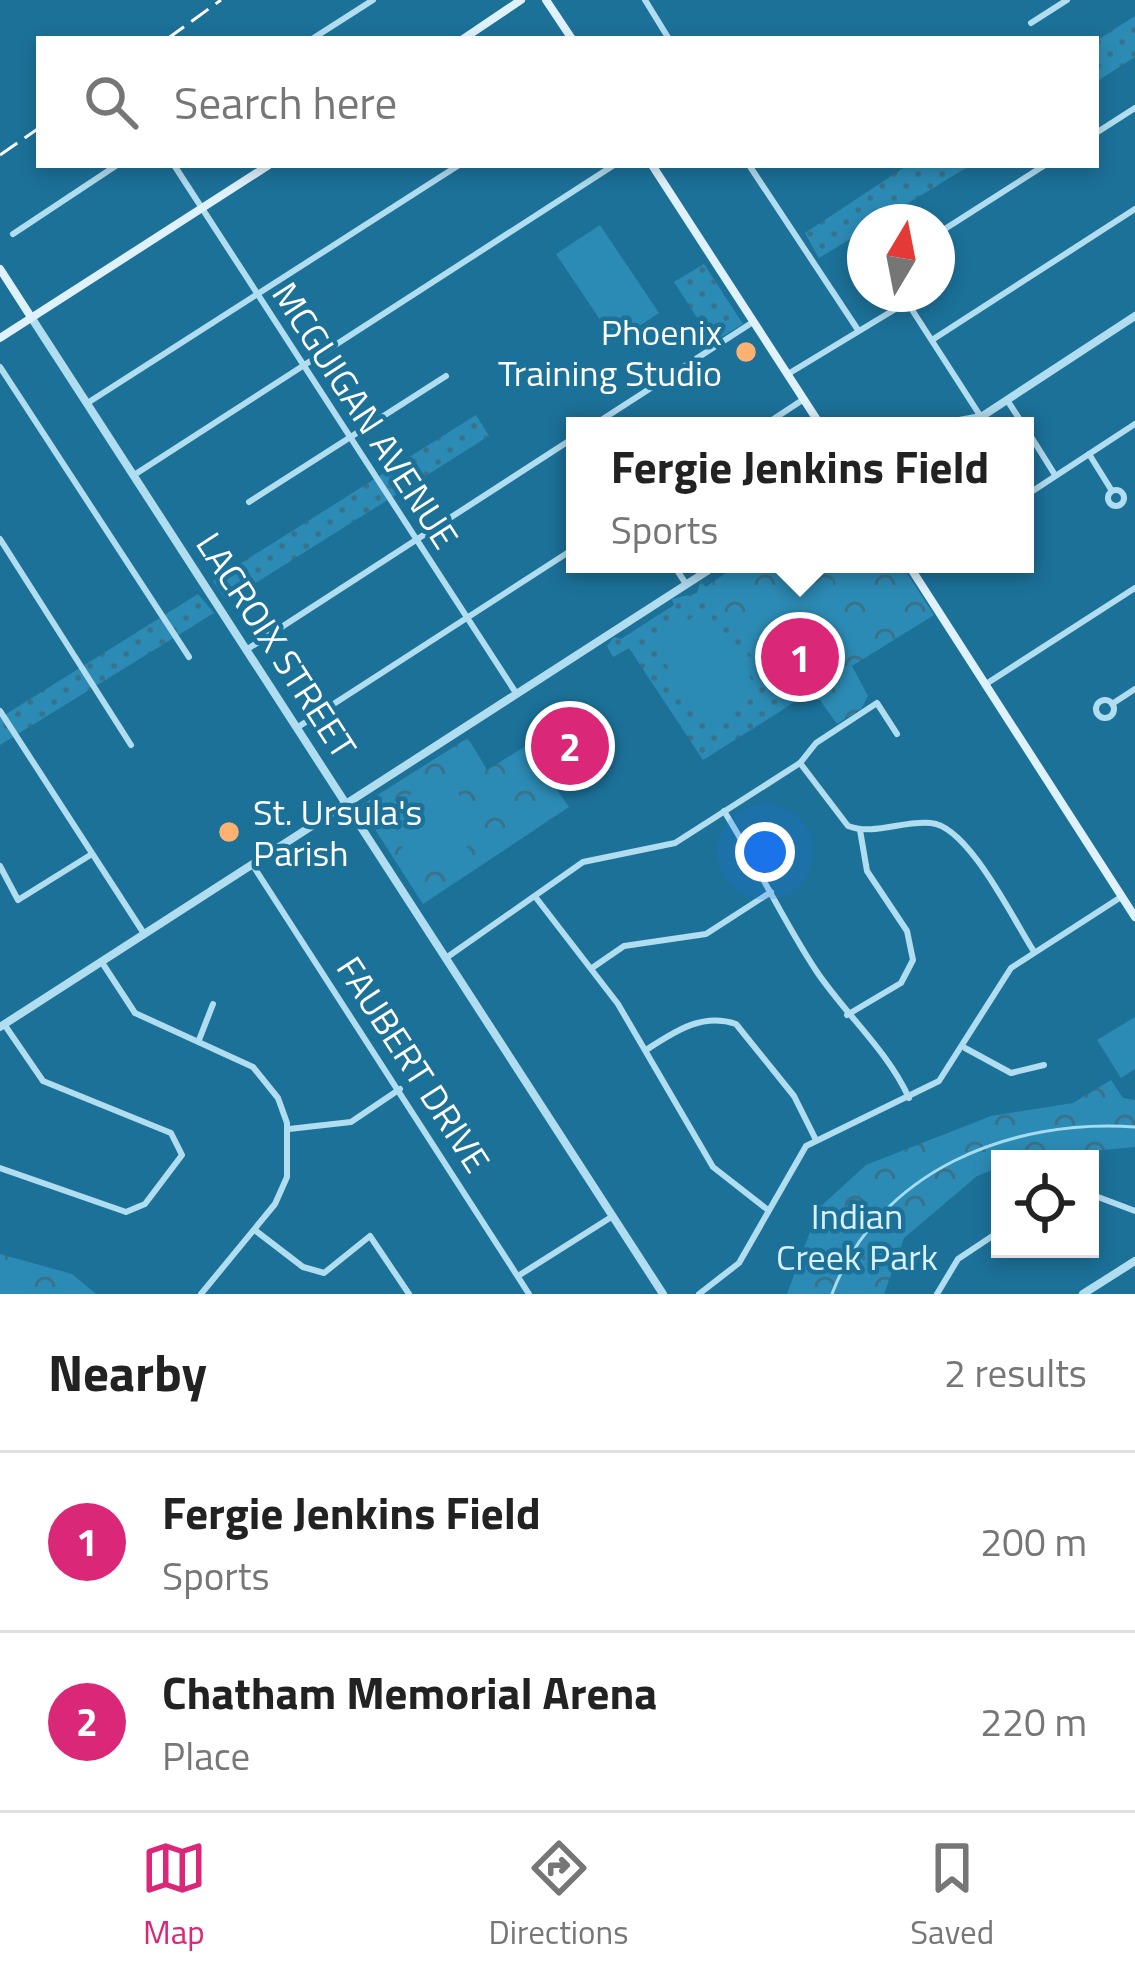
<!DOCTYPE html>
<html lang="en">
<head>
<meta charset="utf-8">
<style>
	:root { --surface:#fff; --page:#f2f2f2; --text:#222; --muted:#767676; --line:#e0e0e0; --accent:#db2777 }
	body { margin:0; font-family:"Titillium Web",sans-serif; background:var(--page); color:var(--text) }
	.controls { position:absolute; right:36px; bottom:36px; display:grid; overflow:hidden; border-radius:0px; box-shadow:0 6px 18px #0003 }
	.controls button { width:108px; height:108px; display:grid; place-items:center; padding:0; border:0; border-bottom:3px solid var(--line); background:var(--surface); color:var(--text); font:60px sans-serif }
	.compass { position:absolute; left:847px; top:204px; width:108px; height:108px; border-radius:50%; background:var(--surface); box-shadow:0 6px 18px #0003; rotate:10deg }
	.you { position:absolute; left:765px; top:852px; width:42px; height:42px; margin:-30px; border:9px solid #fff; border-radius:50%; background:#1a73e8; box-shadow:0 0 0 18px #1a73e833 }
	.badge { display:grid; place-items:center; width:78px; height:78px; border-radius:50%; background:var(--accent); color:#fff; font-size:39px; font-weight:700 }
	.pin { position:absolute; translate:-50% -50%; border:6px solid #fff; box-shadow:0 3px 12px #0006 }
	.popup { position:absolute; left:566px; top:417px; width:468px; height:156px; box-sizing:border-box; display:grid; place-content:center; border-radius:0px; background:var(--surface); filter:drop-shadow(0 3px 9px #0005); font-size:39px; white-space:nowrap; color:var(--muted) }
	.popup b { font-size:45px; color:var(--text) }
	.popup::after { content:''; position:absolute; left:50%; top:100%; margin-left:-24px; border:24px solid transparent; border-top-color:var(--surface) }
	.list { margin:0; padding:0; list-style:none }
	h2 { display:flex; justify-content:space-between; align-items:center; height:156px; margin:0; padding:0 48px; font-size:51px }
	h2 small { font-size:39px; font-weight:400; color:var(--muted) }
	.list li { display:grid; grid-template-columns:78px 1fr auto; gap:36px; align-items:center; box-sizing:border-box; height:180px; padding:0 48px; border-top:3px solid var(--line) }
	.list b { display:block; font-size:45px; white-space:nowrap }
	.list p { margin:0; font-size:39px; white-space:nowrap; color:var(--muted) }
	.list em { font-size:39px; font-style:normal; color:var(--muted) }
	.icon { flex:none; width:66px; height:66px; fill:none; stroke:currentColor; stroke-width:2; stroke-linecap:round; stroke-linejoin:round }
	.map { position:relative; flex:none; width:1135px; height:1294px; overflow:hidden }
	.search { position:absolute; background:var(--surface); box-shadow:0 6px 18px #0003; left:36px; right:36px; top:36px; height:132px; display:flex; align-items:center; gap:30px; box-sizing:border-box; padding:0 42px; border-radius:0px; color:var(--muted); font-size:45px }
	.sheet { height:516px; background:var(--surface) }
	nav { display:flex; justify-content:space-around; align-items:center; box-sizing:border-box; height:168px; border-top:3px solid var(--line); background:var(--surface); font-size:33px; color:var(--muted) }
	nav a { display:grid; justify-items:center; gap:6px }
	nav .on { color:var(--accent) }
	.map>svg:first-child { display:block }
	.grass { fill:url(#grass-dots) }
	.forest { fill:url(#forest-crowns) }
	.garden { fill:#2c8bb5 }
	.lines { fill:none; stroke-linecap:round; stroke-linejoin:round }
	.stream { stroke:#a4dcf2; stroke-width:3 }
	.minor { stroke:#b1ddf0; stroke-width:6 }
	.tertiary { stroke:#b1ddf0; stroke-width:8 }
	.secondary { stroke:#dff2fb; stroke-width:8 }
	.rail { stroke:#fff; stroke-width:3; stroke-dasharray:21 9; stroke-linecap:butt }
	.poi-dot { fill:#ffb270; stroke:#1c7199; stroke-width:4.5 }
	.labels { text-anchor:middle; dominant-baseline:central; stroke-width:9; stroke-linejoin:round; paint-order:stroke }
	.poi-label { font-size:36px; fill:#fff; stroke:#1c7199; text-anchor:end }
	.street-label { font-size:36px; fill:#fff; stroke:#1c7199 }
	.park-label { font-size:36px; fill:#d8f1fb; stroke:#1c7199 }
</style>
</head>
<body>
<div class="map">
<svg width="1135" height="1294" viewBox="0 0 1135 1294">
	<defs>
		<pattern id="grass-dots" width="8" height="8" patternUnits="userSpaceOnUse" patternTransform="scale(3)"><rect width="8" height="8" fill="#2c8bb5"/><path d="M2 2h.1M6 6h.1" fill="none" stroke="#39728b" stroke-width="1.8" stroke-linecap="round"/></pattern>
		<pattern id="forest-crowns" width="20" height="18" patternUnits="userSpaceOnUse" patternTransform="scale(3)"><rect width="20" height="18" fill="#2c8bb5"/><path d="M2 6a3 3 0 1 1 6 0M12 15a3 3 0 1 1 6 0" fill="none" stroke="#39728b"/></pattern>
	</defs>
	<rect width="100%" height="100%" fill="#1c7199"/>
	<g class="grass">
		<path d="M1135,16v41l-39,25v-41z"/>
		<path d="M908,165h63l-94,57h-12v8l-46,28 -14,-25z"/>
		<path d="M704,264l39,60 -30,18 -39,-60z"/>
		<path d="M476,415l13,21 -262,165 -14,-20z"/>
		<path d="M701,580l86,127 -84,53 -74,-112 -16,9 -6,-11 7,-9 7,2 53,-34 -2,-6 25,-6z"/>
		<path d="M198,594l16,19 -214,132v-27z"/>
	</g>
	<g class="forest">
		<path d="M739,564h162l33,51 -82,51 16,30 -7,13 -24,15 -17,-24 -19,-3 -14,10 -83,-119z"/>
		<path d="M468,738l19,32 39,-24 43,61 -146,97 -63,-98z"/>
		<path d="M1111,1080l12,18 12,2v47l-135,12v8l-23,9 -73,62 -20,56h-97l32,-86 47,-43 125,-49 82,-13z"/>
		<path d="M0,1254l72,20 24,20h-96z"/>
	</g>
	<g class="garden">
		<path d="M600,225l59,88 -44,29 -59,-88z"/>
		<path d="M833,580l8,103 -19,13 -21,-2 -11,8 -45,-72 5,-38z"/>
		<path d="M706,609l54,84 -53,34 -55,-84z"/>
		<path d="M440,776l12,3 26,59 -25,20 -36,3 -23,-22 -9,-29z"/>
		<path d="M1135,1017v52l-14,9 -24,-38z"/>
	</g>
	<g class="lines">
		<path class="stream" d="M832,1294c46,-123 178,-176 303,-167"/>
		<g class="minor">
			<path d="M645,0l24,39"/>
			<path d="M1031,23l36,-23"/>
			<path d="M312,39l61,-39"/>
			<path d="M1096,133l39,-25"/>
			<path d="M174,165l342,528"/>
			<path d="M749,165l109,165"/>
			<path d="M13,234l104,-69"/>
			<path d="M937,234l108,-69"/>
			<path d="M907,302l74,115"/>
			<path d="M932,340l203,-131"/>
			<path d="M0,367l189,290"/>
			<path d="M788,374l119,-72"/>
			<path d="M1007,400l17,26"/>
			<path d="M89,402l370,-237"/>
			<path d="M592,426l161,-104"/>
			<path d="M763,426l41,-27"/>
			<path d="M1025,427l30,48"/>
			<path d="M1089,454l23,37"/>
			<path d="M134,475l480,-310"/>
			<circle cx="1116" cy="498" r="8"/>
			<path d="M1025,496l110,-72"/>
			<path d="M249,502l197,-126"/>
			<path d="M0,539l131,206"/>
			<path d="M673,564l13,20"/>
			<path d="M912,570l11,-6"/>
			<path d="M246,650l329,-213"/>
			<path d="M986,684l149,-96"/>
			<circle cx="1105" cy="709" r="9"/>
			<path d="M1112,704l23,-15"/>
			<path d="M0,711l143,221"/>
			<path d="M298,727l277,-179"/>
			<path d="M800,763l48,63c26,10 55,-6 83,-3 37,3 82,96 102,127"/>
			<path d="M724,811c33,53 59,110 93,161 30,44 70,78 92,126"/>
			<path d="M252,864l277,430"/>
			<path d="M0,866l18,34 74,-46"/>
			<path d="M537,899l81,105 95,163 55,43"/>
			<path d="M446,958l137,-96 92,-19 125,-80 16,-20 61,-40 20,31"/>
			<path d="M101,961l34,52 118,54 25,31 9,25v54l-12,27 -74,90"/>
			<path d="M592,968l32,-22 82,-12 65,-42"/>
			<path d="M847,1015l54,-32 12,-23 -6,-29 -40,-60 -7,-41"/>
			<path d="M199,1040l14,-36"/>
			<path d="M965,1048l46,25 33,-8"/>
			<path d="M646,1050c28,-18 56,-38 90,-26l58,72 22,44"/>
			<path d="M289,1129l62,-7 49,-33"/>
			<path d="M0,1168l126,44 19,-8 37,-49 -11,-22 -128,-52 -39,-57"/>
			<path d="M1090,1194l45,17"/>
			<path d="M256,1231l47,36 21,6 46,-37 39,58"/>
			<path d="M518,1276l95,-60"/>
			<path d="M699,1294l40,-31 67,-117 133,-65 72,-113 110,-71"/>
			<path d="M937,1294l21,-35 42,-28"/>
		</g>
		<g class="tertiary">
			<path d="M31,317l632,977"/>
			<path d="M932,426l49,-9 154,-101"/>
			<path d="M0,1027l718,-463"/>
			<path d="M1083,1294l52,-33"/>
		</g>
		<g class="secondary">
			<path d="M546,0l26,39"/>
			<path d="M463,39l58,-39"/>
			<path d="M652,165l169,261"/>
			<path d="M0,269l31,48"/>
			<path d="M0,338l269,-173"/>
			<path d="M908,564l227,353"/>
		</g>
		<g class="rail">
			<path d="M167,39l54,-39"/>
			<path d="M0,155l39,-27"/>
		</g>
	</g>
	<g class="poi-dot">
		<circle cx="746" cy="352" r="12"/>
		<circle cx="229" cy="832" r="12"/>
	</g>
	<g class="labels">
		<g class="poi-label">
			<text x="722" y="331">Phoenix<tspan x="722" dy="41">Training Studio</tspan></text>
			<text x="253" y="811" text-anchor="start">St. Ursula's<tspan x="253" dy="41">Parish</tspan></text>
		</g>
		<g class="street-label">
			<text transform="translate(366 415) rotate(57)">MCGUIGAN AVENUE</text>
			<text transform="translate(277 645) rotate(57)">LACROIX STREET</text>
			<text transform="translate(414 1064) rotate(57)">FAUBERT DRIVE</text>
		</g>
		<g class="park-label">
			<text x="857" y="1215">Indian<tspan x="857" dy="41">Creek Park</tspan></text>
		</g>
	</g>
</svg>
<div class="controls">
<button><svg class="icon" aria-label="locate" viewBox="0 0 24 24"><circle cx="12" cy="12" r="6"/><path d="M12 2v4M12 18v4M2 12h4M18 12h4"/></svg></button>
</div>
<svg class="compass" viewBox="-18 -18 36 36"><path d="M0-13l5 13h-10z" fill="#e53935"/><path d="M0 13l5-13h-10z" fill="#767676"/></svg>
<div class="you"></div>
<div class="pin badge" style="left:800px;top:657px">1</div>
<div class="popup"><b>Fergie Jenkins Field</b>Sports</div>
<div class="pin badge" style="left:570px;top:746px">2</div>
<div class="search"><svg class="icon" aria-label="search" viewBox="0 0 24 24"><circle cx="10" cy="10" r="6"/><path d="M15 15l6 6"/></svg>Search here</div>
</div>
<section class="sheet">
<h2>Nearby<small>2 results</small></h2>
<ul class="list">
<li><span class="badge">1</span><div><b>Fergie Jenkins Field</b><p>Sports</p></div><em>200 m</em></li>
<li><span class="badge">2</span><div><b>Chatham Memorial Arena</b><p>Place</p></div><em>220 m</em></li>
</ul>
</section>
<nav>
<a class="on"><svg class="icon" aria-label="map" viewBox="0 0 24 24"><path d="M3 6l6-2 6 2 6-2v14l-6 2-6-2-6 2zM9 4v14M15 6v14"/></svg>Map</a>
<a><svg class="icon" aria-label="directions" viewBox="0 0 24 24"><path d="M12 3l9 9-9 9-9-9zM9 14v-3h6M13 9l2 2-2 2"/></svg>Directions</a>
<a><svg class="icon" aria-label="saved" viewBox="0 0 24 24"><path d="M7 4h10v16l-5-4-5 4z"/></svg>Saved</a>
</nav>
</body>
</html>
